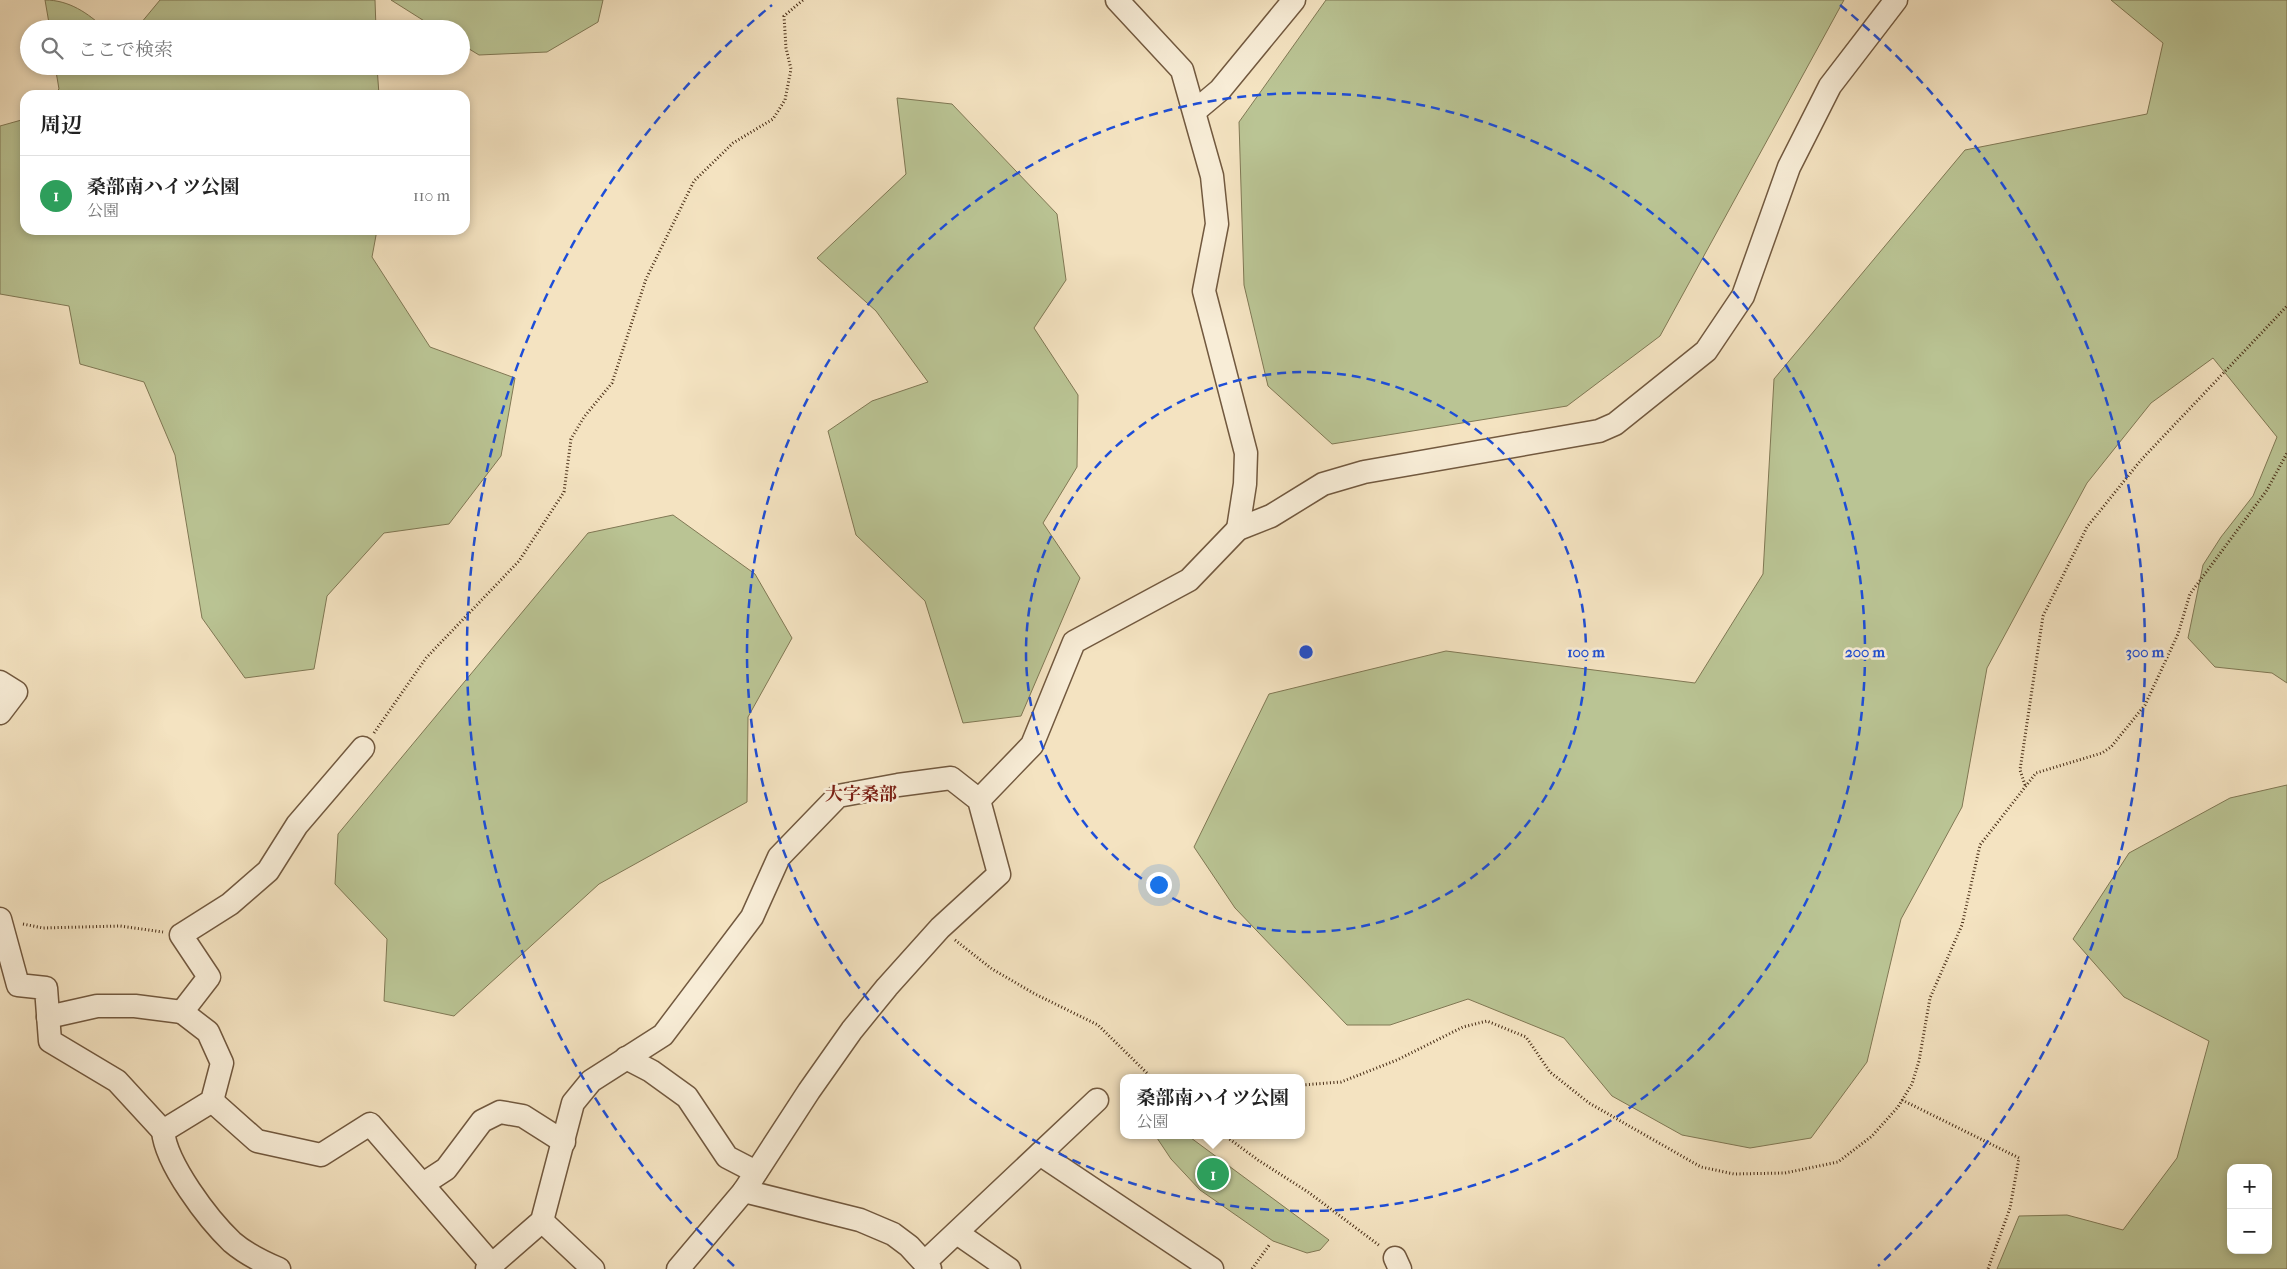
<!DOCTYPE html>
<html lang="ja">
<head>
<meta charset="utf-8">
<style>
	:root { --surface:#fff; --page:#f2f2f2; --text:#222; --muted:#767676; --line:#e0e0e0; --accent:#8f2418 }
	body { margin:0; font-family:"IM FELL French Canon","Noto Serif JP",serif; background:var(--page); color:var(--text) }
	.controls { position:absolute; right:15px; bottom:15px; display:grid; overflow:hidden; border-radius:10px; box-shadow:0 2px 8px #0003 }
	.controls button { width:45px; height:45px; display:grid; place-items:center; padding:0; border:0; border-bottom:1px solid var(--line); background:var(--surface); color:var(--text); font:25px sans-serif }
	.you { position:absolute; left:1158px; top:884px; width:18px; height:18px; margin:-12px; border:4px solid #fff; border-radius:50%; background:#1a73e8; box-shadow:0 0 0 8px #1a73e833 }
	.badge { display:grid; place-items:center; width:32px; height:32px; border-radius:50%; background:var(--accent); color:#fff; font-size:16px; font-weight:700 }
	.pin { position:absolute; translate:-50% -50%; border:2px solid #fff; box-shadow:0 1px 5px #0006 }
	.popup { position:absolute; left:1120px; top:1074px; width:185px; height:65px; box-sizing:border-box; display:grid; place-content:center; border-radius:10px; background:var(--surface); filter:drop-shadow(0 1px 4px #0005); font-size:16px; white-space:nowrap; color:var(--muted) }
	.popup b { font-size:19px; color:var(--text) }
	.popup::after { content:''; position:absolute; left:50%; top:100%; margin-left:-10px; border:10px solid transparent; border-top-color:var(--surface) }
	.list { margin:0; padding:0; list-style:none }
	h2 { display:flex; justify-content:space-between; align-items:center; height:65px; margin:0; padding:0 20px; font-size:21px }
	h2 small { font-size:16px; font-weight:400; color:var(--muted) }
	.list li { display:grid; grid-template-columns:32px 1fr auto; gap:15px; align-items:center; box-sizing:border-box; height:80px; padding:0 20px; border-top:1px solid var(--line) }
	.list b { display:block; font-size:19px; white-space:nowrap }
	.list p { margin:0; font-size:16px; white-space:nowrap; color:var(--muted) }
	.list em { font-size:16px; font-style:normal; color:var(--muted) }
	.icon { flex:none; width:28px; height:28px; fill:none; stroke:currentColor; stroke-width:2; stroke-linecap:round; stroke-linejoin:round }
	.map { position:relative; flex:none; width:2287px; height:1269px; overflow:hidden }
	.search { position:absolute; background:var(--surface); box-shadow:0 2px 8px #0003; left:20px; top:20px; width:450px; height:55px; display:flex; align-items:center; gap:12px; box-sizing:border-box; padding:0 18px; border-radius:28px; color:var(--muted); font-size:19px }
	.panel { position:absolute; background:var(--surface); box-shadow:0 2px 8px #0003; left:20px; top:90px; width:450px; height:145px; border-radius:15px }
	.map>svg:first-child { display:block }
	.green { fill:#bac494; stroke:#807854; fill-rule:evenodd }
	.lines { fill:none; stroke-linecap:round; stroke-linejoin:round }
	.minor-casing { stroke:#72593f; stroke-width:25 }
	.path { stroke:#462b14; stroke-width:3; stroke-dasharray:1 2.5; stroke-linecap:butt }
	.minor { stroke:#f8edd7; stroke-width:22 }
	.ring { fill:none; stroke:#1d4ed8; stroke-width:2.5; stroke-dasharray:9 6 }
	.labels { text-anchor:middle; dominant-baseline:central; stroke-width:5; stroke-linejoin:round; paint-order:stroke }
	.quarter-label { font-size:18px; font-weight:bold; fill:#7a1f14; stroke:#f8edd7 }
	.centre { fill:#1d4ed8; stroke:#f8edd7; stroke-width:2.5 }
	.ring-label { font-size:15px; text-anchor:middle; font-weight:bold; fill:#1d4ed8; stroke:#f8edd7; stroke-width:5; stroke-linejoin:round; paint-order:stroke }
</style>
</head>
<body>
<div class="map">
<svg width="2287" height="1269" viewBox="0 0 2287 1269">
	<rect width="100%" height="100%" fill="#f4e3c1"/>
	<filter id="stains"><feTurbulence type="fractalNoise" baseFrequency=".004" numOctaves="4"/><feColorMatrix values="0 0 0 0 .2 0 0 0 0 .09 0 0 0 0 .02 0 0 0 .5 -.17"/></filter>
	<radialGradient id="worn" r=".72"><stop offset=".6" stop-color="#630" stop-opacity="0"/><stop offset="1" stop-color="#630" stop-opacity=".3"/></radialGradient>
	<g class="green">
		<path d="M45,0c24,0 43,13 60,29h-55z"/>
		<path d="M160,0h215l1,29h-240z"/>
		<path d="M391,0h212l-5,22 -51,30 -68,3 -18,-11v-15h-24z"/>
		<path d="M1326,0h518l-184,336 -93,70 -235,38 -64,-58 -24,-101 -5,-163z"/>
		<path d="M2111,0h176v683l-15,-10 -57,-6 -27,-29 15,-73 18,-28 32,-41 24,-59 -64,-79 -62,45 -64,80 -100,185 -25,139 -61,112 -34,143 -56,76 -61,10 -68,-13 -70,-39 -48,-58 -96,-39 -78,26h-43l-112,-117 -41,-61 75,-153 177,-43 249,32 68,-109 11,-195 191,-229 182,-36 16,-71z"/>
		<path d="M55,66h322l2,29h-326l6,-6z"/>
		<path d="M897,98l55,6 105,110 9,66 -32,48 44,67 -1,72 -34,56 37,55 -59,138 -58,7 -38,-122 -69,-66 -28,-104 44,-30 56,-19 -52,-71 -59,-53 89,-84z"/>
		<path d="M25,119v111h352l-5,27 58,90 85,31 -14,78 -52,68 -65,9 -57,63 -13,73 -69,9 -43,-60 -27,-163 -31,-73 -64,-18 -11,-58 -69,-12v-168z"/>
		<path d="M673,515l82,59 37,64 -44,79 -1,85 -148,82 -145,132 -70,-15 3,-62 -52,-55 3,-50 250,-301z"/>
		<path d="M2287,785v484h-290l22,-53 48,-1 56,15 54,-72 32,-117 -85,-44 -51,-58 56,-86 101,-55zM2231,1168h37v82h-37z"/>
		<path d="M1155,1135h32l142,105 -9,10 -13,3 -34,-12 -73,-51 -29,-31z"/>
	</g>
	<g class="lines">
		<g class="minor-casing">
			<g id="minor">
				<path d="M1117,0l65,70 30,106 5,48 -13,67 42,162 -1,31 -7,45"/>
				<path d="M1195,111l25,-21 74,-90"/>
				<path d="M0,682l16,10 -16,21"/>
				<path d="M979,800l53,-55 42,-103 115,-62 49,-51 33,-13 52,-32 41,-12 235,-41 16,-7 91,-73 37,-55 46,-129 41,-81 66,-86"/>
				<path d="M0,919l18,66 28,3 4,53 67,40 46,50"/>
				<path d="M48,1017l49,-11h38l47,6"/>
				<path d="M626,1058l25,13 36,26 40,60 29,15"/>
				<path d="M212,1101l45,40 64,14 49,-31 122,141"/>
				<path d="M1040,1154l172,115"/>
				<path d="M423,1184l23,-15 36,-48 18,-9 23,4 41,26"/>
				<path d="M744,1191l116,29 33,14 16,12 21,23"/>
				<path d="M542,1221l51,48"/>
				<path d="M957,1233l52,36"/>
				<path d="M1395,1258l5,11"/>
				<path d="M925,1262l172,-162"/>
				<path d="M279,1269c-17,-7 -33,-15 -47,-27 -24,-23 -66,-78 -69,-111l49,-30 10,-38 -14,-31 -26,-20 27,-35 -28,-42 49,-31 38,-33 29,-46 66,-77"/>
				<path d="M487,1269l55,-48 31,-118 18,-22 72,-46 89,-118 27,-60 59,-61 60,-11 53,-7 28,22 20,74 -59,54 -53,59 -35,43 -43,61 -65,100 -66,78"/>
			</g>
		</g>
		<g class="path">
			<path d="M374,733l52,-75 93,-97 45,-69 7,-53 13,-22 28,-34 34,-104 48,-98 39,-38 40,-24 12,-19 6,-31 -5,-21 -2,-32 19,-16"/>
			<path d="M2025,785l-5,-15 23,-154 44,-89 54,-67 146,-154"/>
			<path d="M23,924l20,4 77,-2 43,6"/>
			<path d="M955,940l37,29 43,25 63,31 54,53"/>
			<path d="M1302,1085l39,-3 56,-22 66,-33 24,-6 39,16 24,35 39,31 112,64 33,7 51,-1 53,-11 34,-26 26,-29 14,-23 7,-23 11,-63 32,-73 18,-80 56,-72 66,-20 9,-6 34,-42 33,-71 12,-40 77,-104 20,-37"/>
			<path d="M1902,1100l117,58 -9,50 -22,61"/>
			<path d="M1224,1135l34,25 50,32 72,54"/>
			<path d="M1252,1269l18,-25"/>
		</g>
		<use href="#minor" class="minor"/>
	</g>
	<g class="ring">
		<circle cx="1306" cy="652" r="280"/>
		<circle cx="1306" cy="652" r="559"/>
		<path d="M734 1266A839 839 0 0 1 772 5M1840 5A839 839 0 0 1 1878 1266"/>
	</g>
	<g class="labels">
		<g class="quarter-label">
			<text x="861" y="794">大字桑部</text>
		</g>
	</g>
	<circle cx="1306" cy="652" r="8" class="centre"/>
	<g class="ring-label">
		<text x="1586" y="657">100 m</text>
		<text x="1865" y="657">200 m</text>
		<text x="2145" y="657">300 m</text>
	</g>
	<rect width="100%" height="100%" filter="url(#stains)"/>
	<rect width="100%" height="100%" fill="url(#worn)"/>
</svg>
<div class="controls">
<button>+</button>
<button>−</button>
</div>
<div class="you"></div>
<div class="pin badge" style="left:1213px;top:1174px;background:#2e9e5b">1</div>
<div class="popup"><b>桑部南ハイツ公園</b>公園</div>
<div class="search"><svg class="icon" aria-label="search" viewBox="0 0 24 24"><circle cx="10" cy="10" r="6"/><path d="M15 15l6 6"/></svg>ここで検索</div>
<section class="panel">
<h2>周辺<small></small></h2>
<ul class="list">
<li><span class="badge" style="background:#2e9e5b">1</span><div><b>桑部南ハイツ公園</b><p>公園</p></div><em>110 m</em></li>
</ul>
</section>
</div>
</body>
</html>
